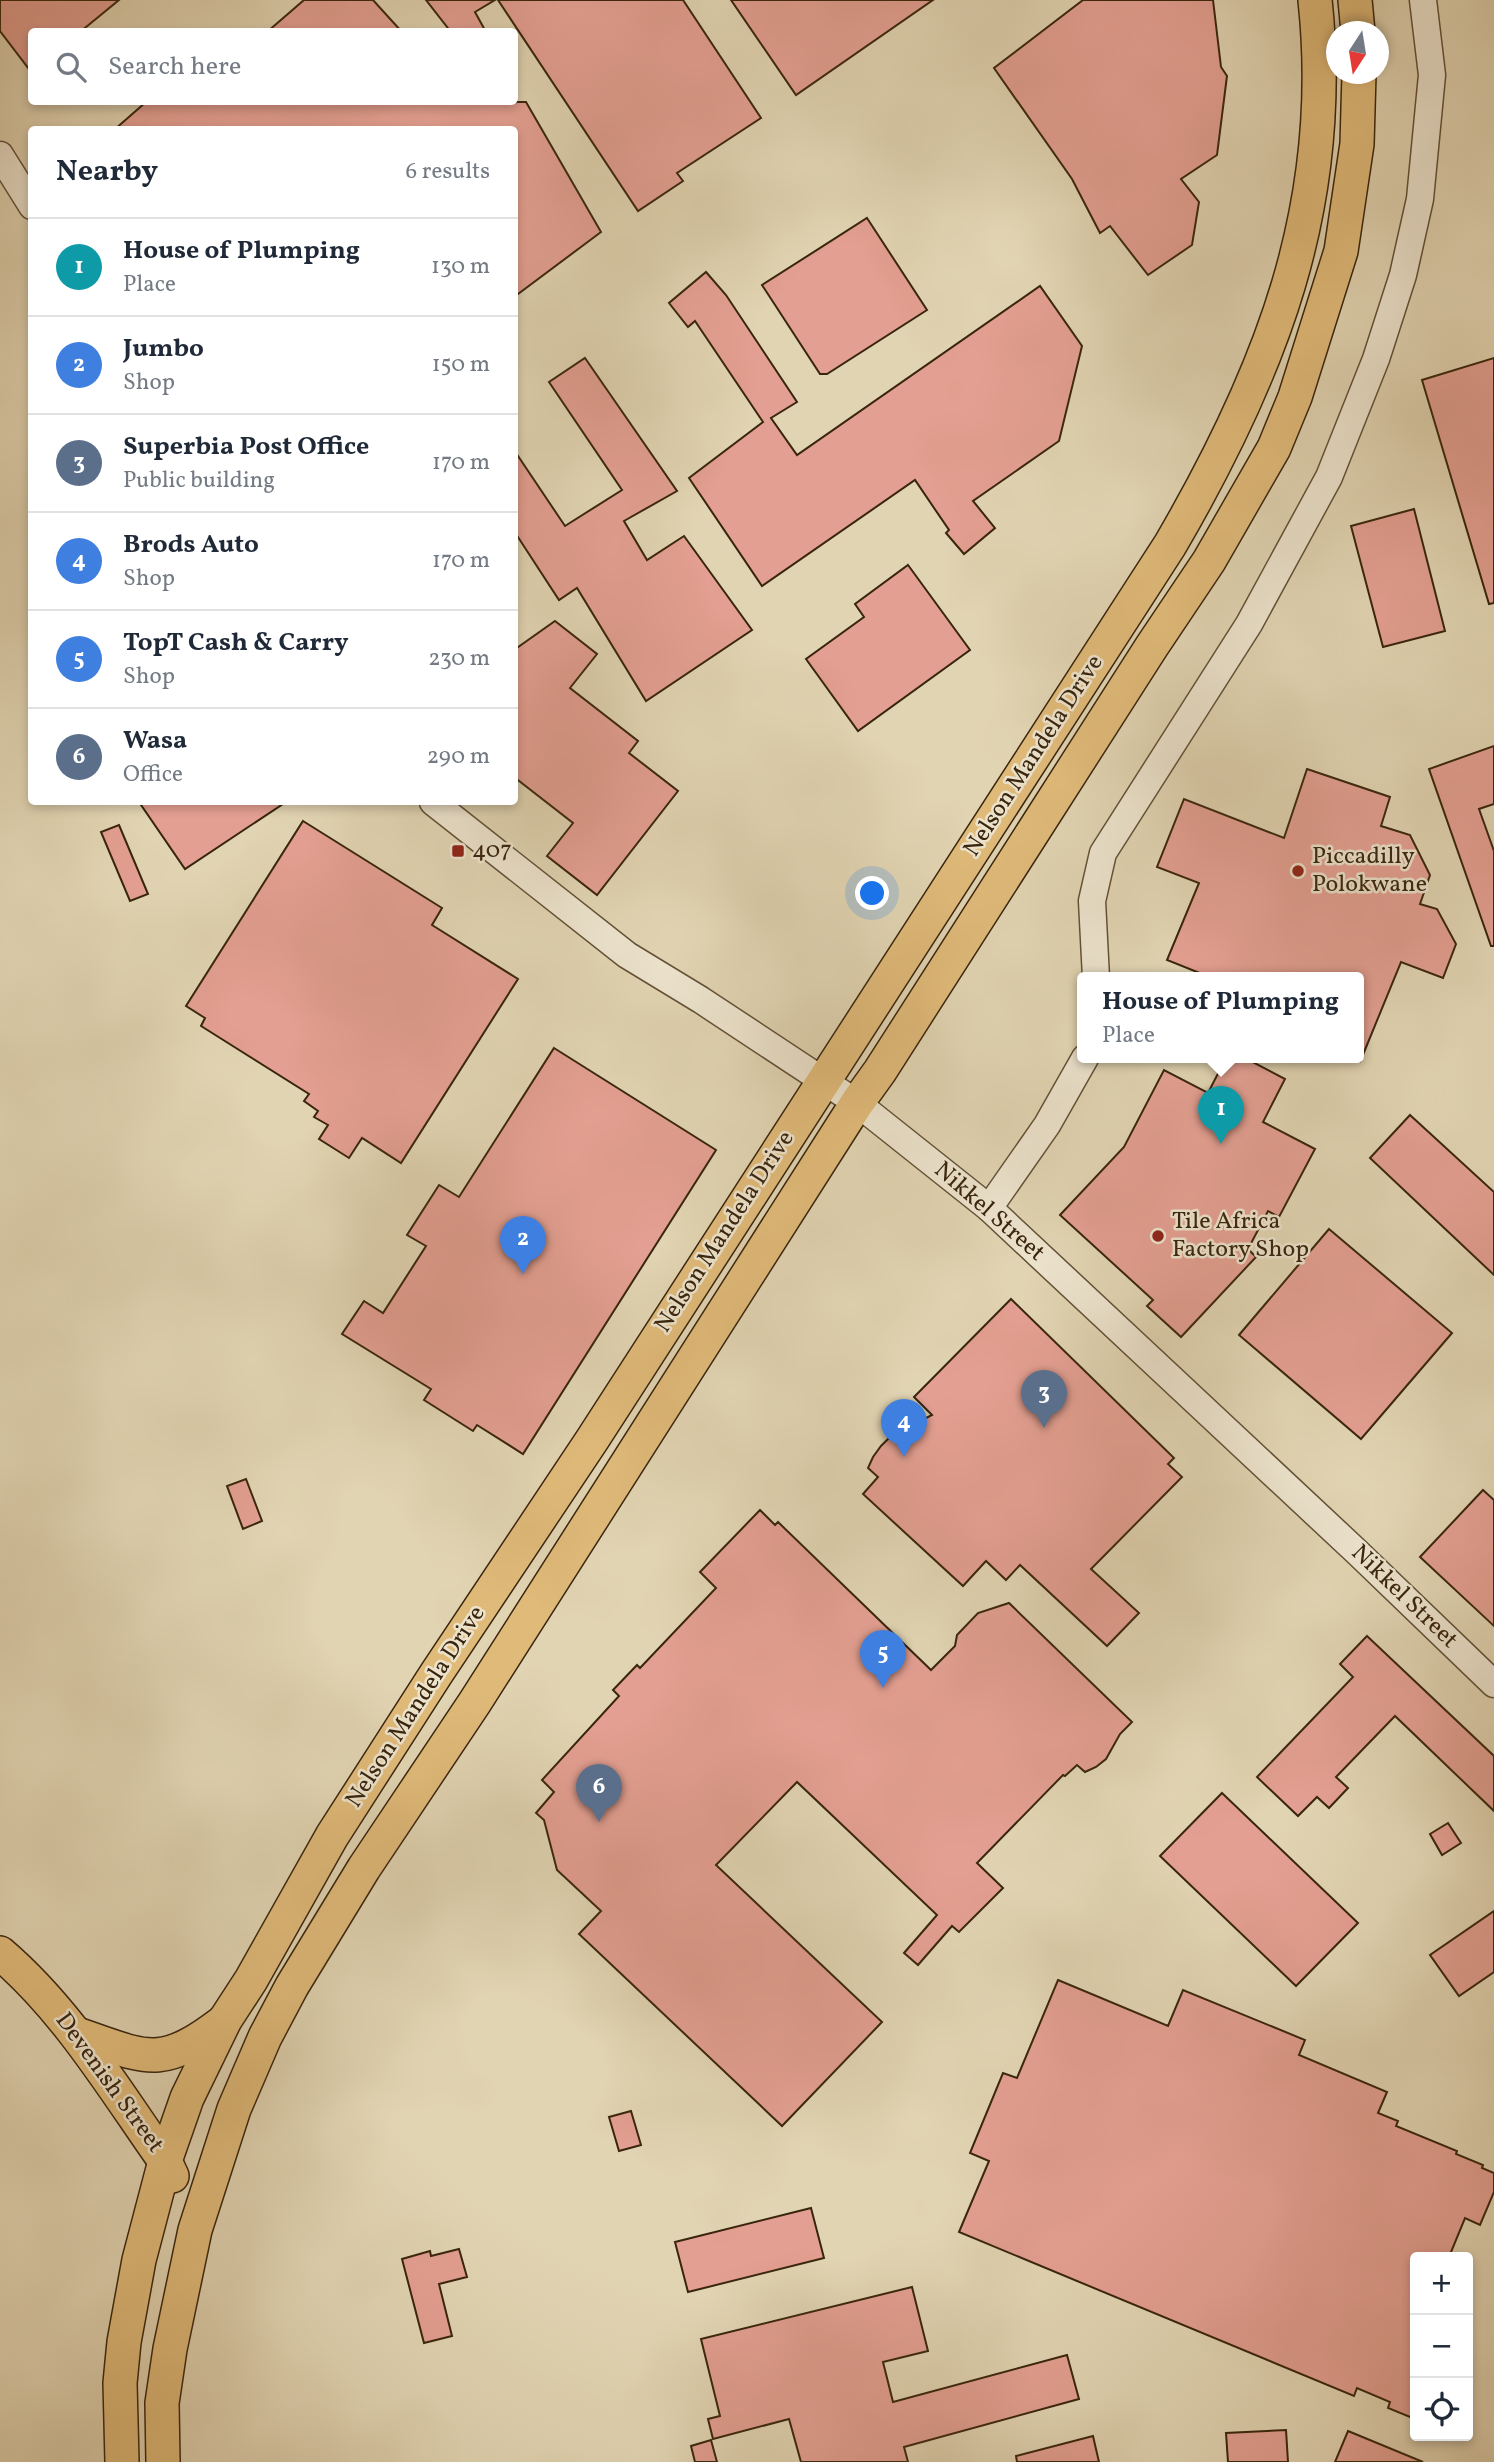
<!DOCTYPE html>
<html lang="en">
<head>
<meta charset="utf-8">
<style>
	:root { --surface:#fff; --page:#f6f6f7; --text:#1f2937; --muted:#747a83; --line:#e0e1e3; --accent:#8f2418 }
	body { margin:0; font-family:Vollkorn,serif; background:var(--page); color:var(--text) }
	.controls { position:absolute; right:21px; bottom:21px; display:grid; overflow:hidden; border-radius:7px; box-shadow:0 4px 10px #0003 }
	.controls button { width:63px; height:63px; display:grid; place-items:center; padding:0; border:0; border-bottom:2px solid var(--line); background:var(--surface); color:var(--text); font:35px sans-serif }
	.compass { position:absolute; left:1326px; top:21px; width:63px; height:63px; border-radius:50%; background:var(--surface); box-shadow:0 4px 10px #0003; rotate:192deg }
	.you { position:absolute; left:873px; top:894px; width:24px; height:24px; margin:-18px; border:5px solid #fff; border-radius:50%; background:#1a73e8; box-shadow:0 0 0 10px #1a73e833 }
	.badge { display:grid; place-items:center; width:46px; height:46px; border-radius:50%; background:var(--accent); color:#fff; font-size:23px; font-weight:700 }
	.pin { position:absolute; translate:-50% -58px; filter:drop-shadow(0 2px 4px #0008) }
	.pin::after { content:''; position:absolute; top:37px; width:24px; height:21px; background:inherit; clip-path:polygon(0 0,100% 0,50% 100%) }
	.popup { position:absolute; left:1077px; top:972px; width:287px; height:91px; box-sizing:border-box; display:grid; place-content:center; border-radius:7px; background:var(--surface); filter:drop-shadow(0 2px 5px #0005); font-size:23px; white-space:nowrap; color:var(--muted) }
	.popup b { font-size:26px; color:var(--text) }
	.popup::after { content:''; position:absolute; left:50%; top:100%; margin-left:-14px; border:14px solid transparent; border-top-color:var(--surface) }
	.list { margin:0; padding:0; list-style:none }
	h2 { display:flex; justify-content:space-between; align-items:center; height:91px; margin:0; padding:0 28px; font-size:30px }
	h2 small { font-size:23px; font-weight:400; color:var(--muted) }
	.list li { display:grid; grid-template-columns:46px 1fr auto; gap:21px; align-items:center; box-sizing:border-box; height:98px; padding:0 28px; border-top:2px solid var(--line) }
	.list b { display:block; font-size:26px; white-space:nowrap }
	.list p { margin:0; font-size:23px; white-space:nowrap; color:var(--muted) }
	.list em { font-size:23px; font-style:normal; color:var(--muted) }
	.icon { flex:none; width:38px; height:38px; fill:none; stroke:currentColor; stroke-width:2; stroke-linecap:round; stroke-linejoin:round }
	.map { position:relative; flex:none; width:1494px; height:2462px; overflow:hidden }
	.search { position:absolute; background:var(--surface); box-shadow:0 4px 10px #0003; left:28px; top:28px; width:490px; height:77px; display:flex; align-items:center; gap:18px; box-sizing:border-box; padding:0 24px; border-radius:7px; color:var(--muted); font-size:26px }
	.panel { position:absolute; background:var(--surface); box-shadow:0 4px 10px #0003; left:28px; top:126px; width:490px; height:679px; border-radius:7px }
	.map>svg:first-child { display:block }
	.building { fill:#e39f91; stroke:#39250e; stroke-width:2 }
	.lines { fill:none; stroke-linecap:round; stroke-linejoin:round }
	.minor-casing { stroke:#635137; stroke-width:29 }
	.major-casing { stroke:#39250e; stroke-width:36 }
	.minor { stroke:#ece3cd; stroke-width:26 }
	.major { stroke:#e0ba79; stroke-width:33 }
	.poi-dot { fill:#8f2418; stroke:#ece3cd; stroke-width:2.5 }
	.labels { text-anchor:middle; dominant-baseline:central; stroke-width:5; stroke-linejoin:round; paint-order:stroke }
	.street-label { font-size:24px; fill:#39250e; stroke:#ece3cd }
	.poi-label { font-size:24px; fill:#39250e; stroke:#ece3cd; text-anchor:start }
</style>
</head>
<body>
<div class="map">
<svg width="1494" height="2462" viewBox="0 0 1494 2462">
	<rect width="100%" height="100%" fill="#e1d4b2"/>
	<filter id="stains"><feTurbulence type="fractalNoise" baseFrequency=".00286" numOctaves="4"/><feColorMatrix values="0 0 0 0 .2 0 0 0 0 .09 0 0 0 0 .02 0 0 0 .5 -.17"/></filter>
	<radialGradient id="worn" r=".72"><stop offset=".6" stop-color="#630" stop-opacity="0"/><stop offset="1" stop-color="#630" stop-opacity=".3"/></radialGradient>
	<g class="building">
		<path d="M0,0h119l-39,32h-48v41l-32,-42z"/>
		<path d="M304,0h69l29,32h-135z"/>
		<path d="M426,0h69l-20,12 11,20h-35z"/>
		<path d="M498,0h185l78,118 -84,55 6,8 -45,30z"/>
		<path d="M731,0h202l-137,95z"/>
		<path d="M1083,0h130l8,67 6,9 -10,79 -36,24 18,23 -7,43 -44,30 -38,-49 -10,7 -28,-54 -78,-111z"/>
		<path d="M146,102h380l75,130 -87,65v-167h-400z"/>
		<path d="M867,218l60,92 -100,64h-7l-58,-89z"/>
		<path d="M706,272l20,23 71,107 -26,16 26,37 243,-169 42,60 -23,95 -86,60 22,27 -31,26 -18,-21 3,-3 -34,-50 -153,106 -73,-108 74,-56 -68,-101 -7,6 -19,-24z"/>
		<path d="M585,358l92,133 -53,30 23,39 37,-24 68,94 -106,71 -69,-113 -18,12 -45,-69v-81l51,76 57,-36 -73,-108z"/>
		<path d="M1494,358v245l-5,1 -67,-224z"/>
		<path d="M1414,509l31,122 -62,16 -32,-121z"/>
		<path d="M908,565l62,85 -112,81 -52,-72 58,-42 -9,-13z"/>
		<path d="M555,621l42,33 -27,34 68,53 -9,12 49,38 -81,104 -50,-39 26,-33 -59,-46v-127z"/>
		<path d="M1494,746v58l-15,5 15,42v95h-3l-62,-177z"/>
		<path d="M1307,769l83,28 -9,29 29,9 20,40 -10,29 17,5 19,35 -13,34 -42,-16 -41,100 -1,-84h-147l-45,-18 32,-77 -42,-16 27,-68 100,39z"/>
		<path d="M139,802h147l-101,67z"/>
		<path d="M303,821l139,87 -10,17 86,54 -117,184 -39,-25 -13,20 -30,-19 9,-14 -14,-8 4,-6 -14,-10 5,-7 -108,-68 4,-8 -19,-12z"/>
		<path d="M119,825l29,69 -18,7 -29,-69z"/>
		<path d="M554,1048l162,102 -193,304 -46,-29 -4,6 -49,-31 7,-11 -89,-55 22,-33 19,12 43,-67 -19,-11 32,-50 20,12z"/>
		<path d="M1226,1058h19l40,21 -22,43 52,27 -36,68 -11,-6 -20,38 8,8 -75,80 -34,-31 6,-6 -93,-85 64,-68 40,-77 44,23z"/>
		<path d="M1410,1115l84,77v83l-124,-117z"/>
		<path d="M1329,1229l123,104 -91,106 -122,-104z"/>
		<path d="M1011,1299l163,159 -6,6 14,13 -91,92 48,44 -32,33 -87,-81 -14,15 -20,-19 -23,25 -100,-92 15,-17 -10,-9 5,-11 8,-11 10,-10 41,-21 -18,-18z"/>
		<path d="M246,1479l16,42 -19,8 -16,-43z"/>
		<path d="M1483,1490l11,10v126l-74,-69z"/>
		<path d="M760,1510l15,15 3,-3 153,148 24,-24 2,-11 21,-22 31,-10 123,119 -12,12 -14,25 -10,8 -11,5 -8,-7 -12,11 -2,-1 -86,88 26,25 -44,44 -7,-6 -34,39 -14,-12 33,-38 -140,-133 -81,83 166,157 -100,104 -203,-192 22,-23 -44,-41 -13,-50 -8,-7 18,-21 -12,-12 77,-84 -6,-6 24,-25 3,3 76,-80 -16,-16z"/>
		<path d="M1367,1636l127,120v55l-99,-95 -59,61 12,11 -19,20 -12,-11 -19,19 -41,-39 96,-100 -13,-13z"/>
		<path d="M1222,1793l136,130 -62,63 -136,-130z"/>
		<path d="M1448,1823l13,20 -19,12 -12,-21z"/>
		<path d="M1494,1911v61l-35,24 -29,-41z"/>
		<path d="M1058,1980l110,46 15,-36 122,50 -6,15 88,37 -9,21 20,8 -2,5 61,25 -1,3 27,11 -1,3 12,5v19l-14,33 -15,-7 -16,39h-34v162l-27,-11 2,-6 -33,-14 -3,8 -395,-164 30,-71 -19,-8 33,-80 14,5z"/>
		<path d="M631,2111l10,34 -22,6 -10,-34z"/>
		<path d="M811,2208l13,50 -136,34 -13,-50z"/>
		<path d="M459,2249l8,28 -28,7 13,52 -28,7 -22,-84 28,-8 1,5z"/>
		<path d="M912,2287l16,64 -45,11 10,40 174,-47 12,44 -175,48 4,15h-107l-12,-43 -76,20 -5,-20 12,-3 -19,-77z"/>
		<path d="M1286,2430l2,32h-60l-2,-29z"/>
		<path d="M1348,2431l75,31h-88z"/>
		<path d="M1093,2436l6,26h-82l-1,-6z"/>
		<path d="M711,2440l6,22h-22l-4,-16z"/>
	</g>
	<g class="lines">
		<g class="minor-casing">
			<g id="minor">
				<path d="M0,155l32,51"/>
				<path d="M433,802l194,153 74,45 156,103 132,105 369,345 136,131"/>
				<path d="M1096,978l-4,-77 11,-48 146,-229 80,-147 47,-118 27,-84 17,-76 12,-124 -9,-75"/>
				<path d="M989,1208l58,-83 38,-67"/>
			</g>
		</g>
		<g class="major-casing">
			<g id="major">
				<path d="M1355,0l3,32"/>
				<path d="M0,1953c68,58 114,136 165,208l7,15"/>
				<path d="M77,2034c70,24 83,36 146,-12"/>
				<path d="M122,2462l-2,-79 4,-41 15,-82 26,-99 22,-63 38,-78 26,-40 81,-144 104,-162 156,-234 578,-895c101,-173 167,-341 145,-545"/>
				<path d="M163,2462l-1,-59 8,-54 25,-119 39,-121 31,-72 27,-51 72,-118 111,-166 382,-599 23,-32 272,-425 57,-85 65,-113 21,-51 46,-146 16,-107 2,-70"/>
			</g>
		</g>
		<use href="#minor" class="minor"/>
		<use href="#major" class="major"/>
	</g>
	<g class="poi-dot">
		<rect x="451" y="844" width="14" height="14" rx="3.5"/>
		<circle cx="1298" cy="871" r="7"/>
		<circle cx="1158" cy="1236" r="7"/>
	</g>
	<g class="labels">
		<g class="street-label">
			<text transform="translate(1034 756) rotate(-57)">Nelson Mandela Drive</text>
			<text transform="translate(989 1212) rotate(41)">Nikkel Street</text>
			<text transform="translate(725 1232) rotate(-57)">Nelson Mandela Drive</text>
			<text transform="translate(1404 1597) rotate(44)">Nikkel Street</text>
			<text transform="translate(416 1707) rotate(-57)">Nelson Mandela Drive</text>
			<text transform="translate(109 2083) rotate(54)">Devenish Street</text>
		</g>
		<g class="poi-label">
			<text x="472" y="851">407</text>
			<text x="1312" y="857">Piccadilly<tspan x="1312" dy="28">Polokwane</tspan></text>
			<text x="1172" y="1222">Tile Africa<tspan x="1172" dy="28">Factory Shop</tspan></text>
		</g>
	</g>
	<rect width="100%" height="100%" filter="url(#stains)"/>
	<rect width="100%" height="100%" fill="url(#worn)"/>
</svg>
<div class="controls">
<button>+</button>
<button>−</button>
<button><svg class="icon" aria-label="locate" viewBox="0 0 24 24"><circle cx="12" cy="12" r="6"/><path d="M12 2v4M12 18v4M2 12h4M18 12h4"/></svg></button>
</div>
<svg class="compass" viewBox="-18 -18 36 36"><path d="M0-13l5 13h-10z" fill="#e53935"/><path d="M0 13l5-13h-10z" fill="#747a83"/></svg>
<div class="you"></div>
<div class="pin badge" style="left:1221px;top:1144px;background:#0f9aa8">1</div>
<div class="popup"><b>House of Plumping</b>Place</div>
<div class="pin badge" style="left:523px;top:1274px;background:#3f7fe0">2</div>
<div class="pin badge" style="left:1044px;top:1428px;background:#5c6f8a">3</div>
<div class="pin badge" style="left:904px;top:1457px;background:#3f7fe0">4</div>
<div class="pin badge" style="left:883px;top:1688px;background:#3f7fe0">5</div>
<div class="pin badge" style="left:599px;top:1822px;background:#5c6f8a">6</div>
<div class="search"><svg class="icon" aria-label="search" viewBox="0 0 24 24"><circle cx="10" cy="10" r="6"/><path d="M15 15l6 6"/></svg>Search here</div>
<section class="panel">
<h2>Nearby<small>6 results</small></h2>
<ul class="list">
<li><span class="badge" style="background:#0f9aa8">1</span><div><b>House of Plumping</b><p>Place</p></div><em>130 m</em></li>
<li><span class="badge" style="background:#3f7fe0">2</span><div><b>Jumbo</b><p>Shop</p></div><em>150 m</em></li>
<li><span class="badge" style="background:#5c6f8a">3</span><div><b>Superbia Post Office</b><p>Public building</p></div><em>170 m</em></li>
<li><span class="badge" style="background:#3f7fe0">4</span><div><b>Brods Auto</b><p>Shop</p></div><em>170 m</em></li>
<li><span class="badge" style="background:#3f7fe0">5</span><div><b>TopT Cash &amp; Carry</b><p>Shop</p></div><em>230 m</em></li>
<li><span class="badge" style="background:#5c6f8a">6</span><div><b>Wasa</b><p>Office</p></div><em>290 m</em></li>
</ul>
</section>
</div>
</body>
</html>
